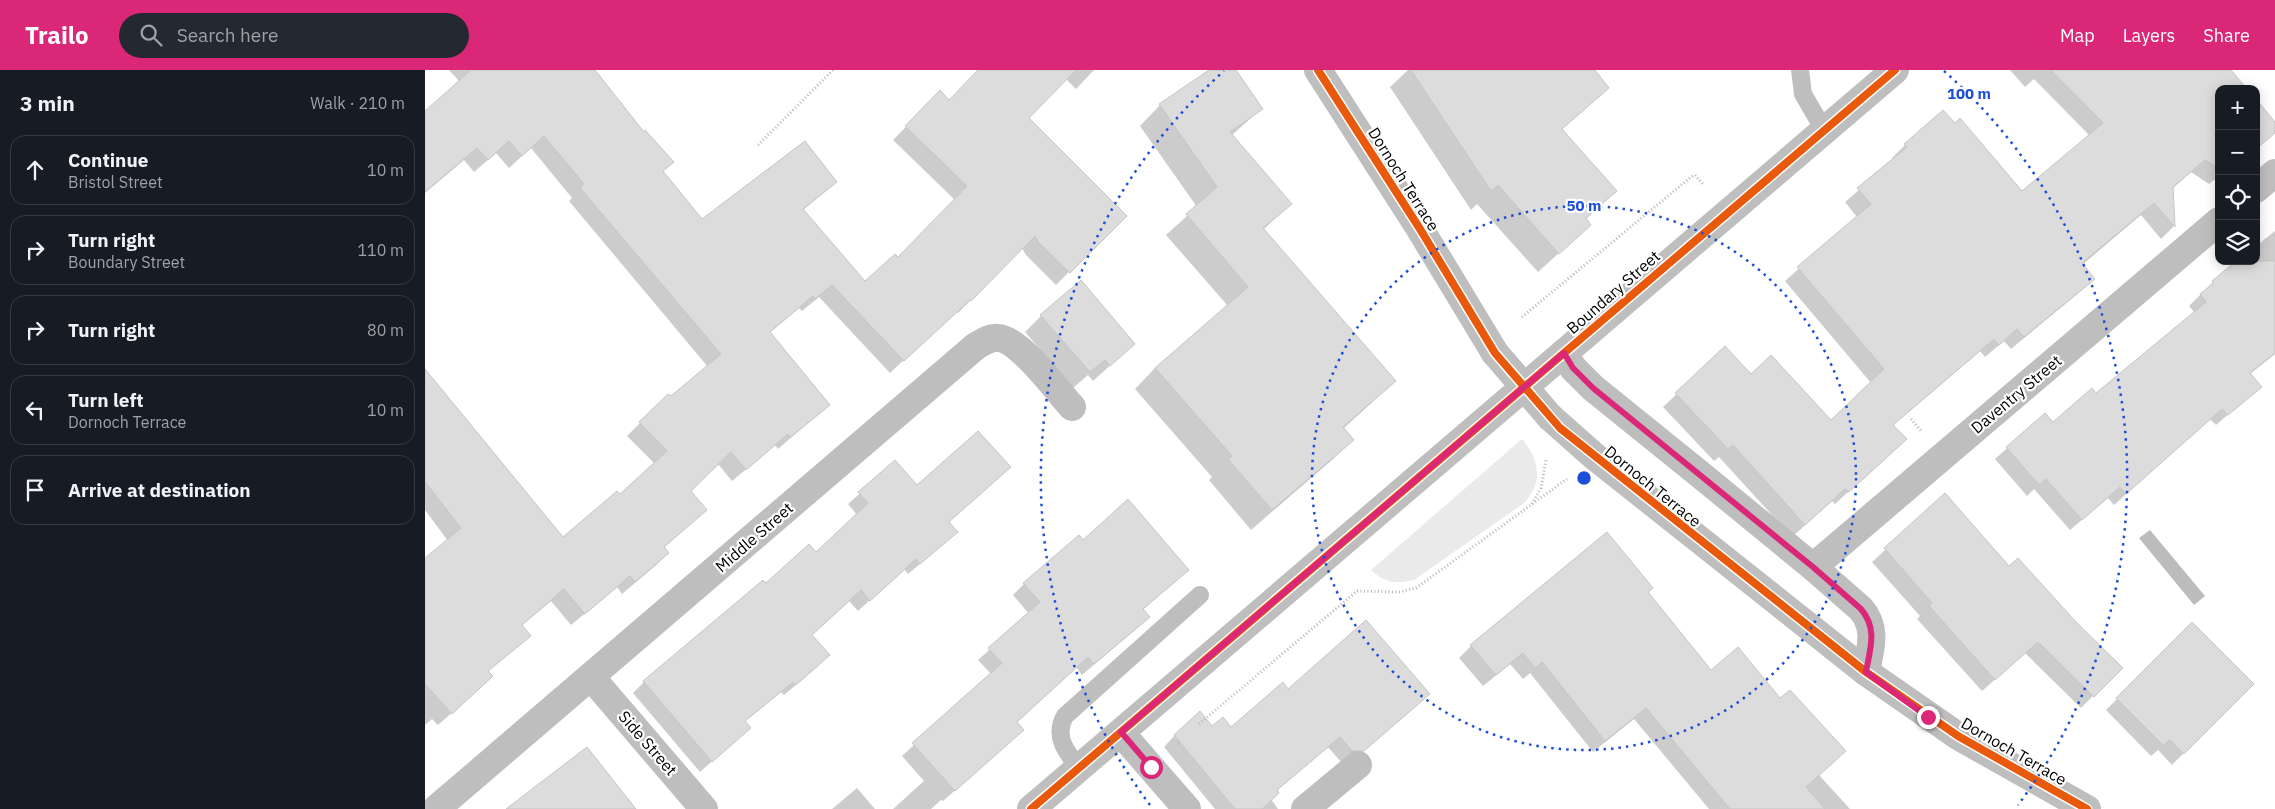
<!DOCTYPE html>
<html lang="en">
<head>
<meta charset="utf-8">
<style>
	:root { --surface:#171b24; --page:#242831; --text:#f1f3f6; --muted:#9ea1a6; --line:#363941; --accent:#db2777 }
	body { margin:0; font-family:"IBM Plex Sans",sans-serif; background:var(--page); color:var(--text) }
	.controls { position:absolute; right:15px; top:15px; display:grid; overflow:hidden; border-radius:10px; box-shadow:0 2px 12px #0003 }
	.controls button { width:45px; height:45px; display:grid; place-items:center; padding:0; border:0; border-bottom:1px solid var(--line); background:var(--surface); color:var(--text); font:25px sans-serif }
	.stop { position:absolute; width:15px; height:15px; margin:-11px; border:4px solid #db2777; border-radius:50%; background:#fff }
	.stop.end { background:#db2777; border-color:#fff; box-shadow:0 1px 5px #0008 }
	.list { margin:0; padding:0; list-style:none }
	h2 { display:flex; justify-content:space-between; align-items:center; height:65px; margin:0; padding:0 20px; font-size:21px }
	h2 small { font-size:16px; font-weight:400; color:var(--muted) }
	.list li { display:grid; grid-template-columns:32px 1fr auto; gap:15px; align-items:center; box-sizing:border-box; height:70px; margin:0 10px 10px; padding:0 10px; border:1px solid var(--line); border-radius:15px }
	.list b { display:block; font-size:19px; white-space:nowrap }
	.list p { margin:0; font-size:16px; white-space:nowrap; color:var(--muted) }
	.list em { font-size:16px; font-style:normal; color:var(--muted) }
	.icon { flex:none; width:28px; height:28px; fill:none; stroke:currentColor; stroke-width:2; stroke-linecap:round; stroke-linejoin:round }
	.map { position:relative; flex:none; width:1850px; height:739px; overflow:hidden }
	header { display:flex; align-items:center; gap:30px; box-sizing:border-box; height:70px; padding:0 25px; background:var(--accent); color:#fff }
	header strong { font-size:24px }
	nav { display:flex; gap:28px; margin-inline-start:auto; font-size:18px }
	.search { width:350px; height:45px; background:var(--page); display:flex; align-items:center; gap:12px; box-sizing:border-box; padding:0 18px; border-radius:28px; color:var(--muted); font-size:19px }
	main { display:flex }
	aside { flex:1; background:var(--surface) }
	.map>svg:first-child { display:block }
	.green { fill:#eaeaea }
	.water { fill:#bcbcbc }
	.shadow { fill:#0003 }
	.building { fill:#dcdcdc; stroke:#c5c5c5 }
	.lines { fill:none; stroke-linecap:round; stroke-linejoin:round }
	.path { stroke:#b8b8b8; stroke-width:3; stroke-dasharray:1 2.5; stroke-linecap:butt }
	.service { stroke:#bebebe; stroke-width:18 }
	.minor { stroke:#bebebe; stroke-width:28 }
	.tertiary { stroke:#bebebe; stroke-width:28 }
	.tertiary-bridge { stroke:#bebebe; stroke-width:28 }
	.cycleway-casing { stroke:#fff; stroke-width:11 }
	.cycleway { stroke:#e8590c; stroke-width:8 }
	.route { stroke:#db2777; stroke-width:6 }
	.ring { fill:none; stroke:#1d4ed8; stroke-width:2.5; stroke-dasharray:2.5 5 }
	.labels { text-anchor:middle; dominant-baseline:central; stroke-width:4.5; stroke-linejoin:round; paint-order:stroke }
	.street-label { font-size:16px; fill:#000; stroke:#fff }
	.centre { fill:#1d4ed8; stroke:#fff; stroke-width:2.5 }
	.ring-label { font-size:15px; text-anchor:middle; font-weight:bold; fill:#1d4ed8; stroke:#fff; stroke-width:4.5; stroke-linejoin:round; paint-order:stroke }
</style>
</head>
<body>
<header>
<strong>Trailo</strong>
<div class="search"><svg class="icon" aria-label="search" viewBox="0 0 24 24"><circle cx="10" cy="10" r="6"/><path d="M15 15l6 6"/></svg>Search here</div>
<nav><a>Map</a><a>Layers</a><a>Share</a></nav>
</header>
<main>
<aside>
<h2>3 min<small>Walk · 210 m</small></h2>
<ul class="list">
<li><svg class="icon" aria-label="ahead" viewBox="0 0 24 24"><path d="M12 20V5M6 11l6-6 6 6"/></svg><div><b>Continue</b><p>Bristol Street</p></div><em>10 m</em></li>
<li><svg class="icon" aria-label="right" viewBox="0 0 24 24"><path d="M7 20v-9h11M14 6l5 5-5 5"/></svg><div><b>Turn right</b><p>Boundary Street</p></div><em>110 m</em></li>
<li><svg class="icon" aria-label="right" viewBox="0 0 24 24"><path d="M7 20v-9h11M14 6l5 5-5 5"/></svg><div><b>Turn right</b></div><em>80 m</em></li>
<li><svg class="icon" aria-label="left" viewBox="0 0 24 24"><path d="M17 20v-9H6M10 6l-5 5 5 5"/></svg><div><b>Turn left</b><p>Dornoch Terrace</p></div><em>10 m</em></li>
<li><svg class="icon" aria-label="arrive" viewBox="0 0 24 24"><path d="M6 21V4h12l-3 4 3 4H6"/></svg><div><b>Arrive at destination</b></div></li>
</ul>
</aside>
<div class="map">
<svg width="1850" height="739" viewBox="0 0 1850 739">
	<rect width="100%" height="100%" fill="#fff"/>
	<path class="green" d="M1097,369c17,20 22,43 2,64l-110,77c-18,4 -30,3 -43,-10z"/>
	<path class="water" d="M1725,460l55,66 -11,9 -55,-67z"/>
	<g class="shadow">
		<path d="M24,0h144l69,102 40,49 134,-39 -33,28 62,73 33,-25 57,-58 -62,-60 47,-48 9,9 30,-31h115l-18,19 -10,-10 -38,39 97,98 -69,69 -30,-30 -4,-7 -64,65 -2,-2 -66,62 -71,-76 -17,14 -3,-3 -30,25 60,71 -51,45 -3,-4 -43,36 -14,-17 -28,27 3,31 -30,26 5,5 -13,13 -33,28 -5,-7 -46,38 -20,-24 -30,25 8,10 -42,36 -8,17 -41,36 -6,-6 -7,6v-165l23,-19 -23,-31v-109l137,138 58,-43 35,-32 -28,-28 41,-41 3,3 37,-31 -139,-166 3,-3 -41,-50 -22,20 -13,-15 -22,19 -10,-12 -39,33v-81l35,-30z"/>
		<path d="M786,0h23l27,39 -29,26 58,69 -27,26 132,151 -52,48 9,11 -20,20 -81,70 -42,-50 3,-3 -77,-88 20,-21 73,-62 -62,-71 31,-28 -57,-81 20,-21z"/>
		<path d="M983,0h185l14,17 -46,43 54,61 -30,29 5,5 -52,47 -61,-68 -6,6 -81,-123z"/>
		<path d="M1585,0h220l-11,19v87l-10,8 -18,-12 -19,17 1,38 -12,12 -20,-24 -59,50 11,14 -12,12 -70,58 -7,-8 -19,16 -5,-6 -88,75v26l-57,52 -3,-3 -40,36 -73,-80 -5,4 -51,-54 62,-59 26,27 80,46 40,-38 -86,-102 72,-64 -12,-15 49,-42 -2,-2 13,-13 38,-33 79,80 68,-56 -56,-57 -9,8z"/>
		<path d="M1850,161v123l-25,20 10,13 -44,38 -6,-6 -96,86 -6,-7 -38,32 -36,-41 -7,7 -32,-37 50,-45 8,9 43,-29 99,-81 -6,-7 24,-24 25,-21h18v-15z"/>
		<path d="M616,246l93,28 -41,37 -5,-6 -15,13 -48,-56z"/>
		<path d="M470,392l53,61 -3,20 -37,31 -4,-5 -46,42 -9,-10 -38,35 6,31 -33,28 -3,-3 -37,30 5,6 -49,44 -67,-79 11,-11 122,-97 50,-31 41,-39 -9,-11z"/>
		<path d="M1520,425l64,72 112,101 -40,40 -56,-55 -43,38 -65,-72 3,-3 -48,-54z"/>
		<path d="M658,471l104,29 -45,40 -5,18 -55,47 -6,-8 -60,55 -5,19 -68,60 -2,-1 -10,9h-38l31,-28 -22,-25 89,-82 -13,-14 51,-46 -16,-19 11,-11z"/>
		<path d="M1222,522l64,80 108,103 31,34h-141l-75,-90 -41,33 -63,-79 -7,6 -13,-15 -27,22 -24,-28 12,-12z"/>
		<path d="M1767,554l60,60 -80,81 -14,-15 -7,6 -45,-46z"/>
		<path d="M863,620l129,15 -66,56 -10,1 -13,-15 -52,44 -5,8 7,10h-63l-51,-62 11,-12 37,-8 19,1z"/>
		<path d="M432,718l18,21h-43z"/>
	</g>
	<g class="building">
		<path d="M46,0h124l49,62 1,-2 29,32 -11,9 39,48 103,-78 32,41 -34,27 62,72 30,-27 3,3 69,-71 -62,-60 35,-36 9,10 29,-30h98l-47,48 98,98 -57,57 -32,-31 -3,-6 -64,65 -1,-1 -66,61 -72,-76 -17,14 -2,-3 -43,36 60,73 -39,32 -3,-3 -42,36 -15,-18 -40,39 16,19 -43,37 5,6 -34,29 -5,-6 -45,38 -21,-25 -42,36 9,11 -43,35 5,5 -41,38 -27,-30v-126l36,-30 -36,-46v-113l138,168 54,-46 3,3 47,-43 -28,-29 29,-28 3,2 50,-42 -141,-166 4,-4 -40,-48 -22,20 -13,-15 -21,19 -11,-12 -52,44v-81z"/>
		<path d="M784,0h27l27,39 -33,23 62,72 -29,24 133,153 -53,46 11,13 -82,70 -44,-51 4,-3 -77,-88 93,-81 -62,-73 31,-27 -58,-83z"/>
		<path d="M986,0h184l14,18 -47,41 55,62 -31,27 5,7 -32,29 -61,-69 -7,6z"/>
		<path d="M1626,0h180l16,19h-28v80l-14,-9 -32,27 2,40 -21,-24 -72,60 13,16 -71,58 -7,-8 -18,16 -5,-6 -101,86 14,14 -58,53 -4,-3 -40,36 -72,-80 -5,4 -53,-56 50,-47 26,28 20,-19 60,65 53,-51 -87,-102 74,-63 -14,-16 50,-41 -3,-3 39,-34 12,13 5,-5 62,73 81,-68z"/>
		<path d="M1831,29l19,23v11l-19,16z"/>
		<path d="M1811,191h39v92l-25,20 12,14 -34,28 -6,-6 -96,85 -6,-7 -38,33 -36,-41 -7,6 -33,-38 39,-34 8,9 39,-34 4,5 110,-91 -6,-8 14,-11 -2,-2z"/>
		<path d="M656,210l54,64 -25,22 -5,-6 -15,12 -50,-57z"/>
		<path d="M553,361l33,36 -62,55 9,10 -38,32 -4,-5 -46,42 -9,-11 -49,45 18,20 -34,30 -3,-3 -48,39 6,7 -39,34 -69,-81 120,-101 3,3 43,-39 7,8 52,-49 -10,-11 37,-32 22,25z"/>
		<path d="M1520,423l64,73 9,-8 59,65 46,45 -29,29 -56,-55 -43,38 -66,-74 3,-3 -48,-55z"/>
		<path d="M703,429l61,71 -46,39 7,8 -56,47 -6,-7 -71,65 7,8 -69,61 -43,-48 90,-80 -14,-15 52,-46 -17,-19 56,-48 4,5z"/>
		<path d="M1182,462l46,56 -5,4 63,78 27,-23 42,51 10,-8 56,61 -40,36 19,22h-95l-84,-101 -41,33 -63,-79 -7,6 -12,-15 -27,22 -26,-30z"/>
		<path d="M941,550l64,74 -66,57h-12l-12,-14 -63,53 2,3 -17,16h-27l-61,-74 26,-24 12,15 11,-9 8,10 52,-45 5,7z"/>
		<path d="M1767,552l62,62 -70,70 -14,-14 -7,5 -47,-47z"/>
		<path d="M162,677l49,62h-130z"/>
	</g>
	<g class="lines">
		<g class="path">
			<path d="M333,75l75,-75"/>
			<path d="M1097,247l169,-140 4,-2 8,9"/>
			<path d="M1486,349l11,13"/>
			<path d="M1107,434l9,-16 5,-28"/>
			<path d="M774,654l158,-133 43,1 16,-4 151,-109"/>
			<path d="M753,673l2,-2"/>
		</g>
		<g class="service">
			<path d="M1375,0l3,24 21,36"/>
			<path d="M654,698c-12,-15 -26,-32 -14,-52l135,-121"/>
		</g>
		<g class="minor">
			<path d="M1831,119l19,-16"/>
			<path d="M1139,283l331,-283"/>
			<path d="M1388,497l406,-346"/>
			<path d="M166,607l113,132"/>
			<path d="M696,663l66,76"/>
			<path d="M11,739l540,-463c7,-4 14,-9 22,-8 22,1 59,53 74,69"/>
			<path d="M880,739l53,-44"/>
		</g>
		<g class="tertiary">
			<path d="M893,0l102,159 75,124"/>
			<path d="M1125,347l44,39 272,216 92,64 129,73"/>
			<path d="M606,739l533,-456 9,15 20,20 109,88 111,91 48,42c17,20 9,40 5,63"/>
		</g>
		<path class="tertiary-bridge" d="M1070,283l55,64"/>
		<g class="cycleway-casing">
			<g id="cycleway">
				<path d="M893,0l102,159 75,124 65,75 306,244 92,64 129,73"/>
				<path d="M606,739l864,-739"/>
			</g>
		</g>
		<use href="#cycleway" class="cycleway"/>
	</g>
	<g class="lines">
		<path class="route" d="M726,697l-30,-35 443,-379 9,15 20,20 220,179 48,42c17,20 9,40 5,63l62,45"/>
	</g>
	<g class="ring">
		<circle cx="1159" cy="408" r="272"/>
		<path d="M725 735A544 544 0 0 1 799 1M1519 1A544 544 0 0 1 1593 735"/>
	</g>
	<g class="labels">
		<g class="street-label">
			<text transform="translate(979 109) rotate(58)">Dornoch Terrace</text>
			<text transform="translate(1188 222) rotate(-41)">Boundary Street</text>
			<text transform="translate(1591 324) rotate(-40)">Daventry Street</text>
			<text transform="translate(1228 416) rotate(39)">Dornoch Terrace</text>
			<text transform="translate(329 467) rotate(-41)">Middle Street</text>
			<text transform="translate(223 673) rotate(49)">Side Street</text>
			<text transform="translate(1589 681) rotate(30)">Dornoch Terrace</text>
		</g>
	</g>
	<circle cx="1159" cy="408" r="8" class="centre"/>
	<g class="ring-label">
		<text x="1544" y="29">100 m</text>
		<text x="1159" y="141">50 m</text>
	</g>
</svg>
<div class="controls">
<button>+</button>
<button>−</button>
<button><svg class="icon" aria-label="locate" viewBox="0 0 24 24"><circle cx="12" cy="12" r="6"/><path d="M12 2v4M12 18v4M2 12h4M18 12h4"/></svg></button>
<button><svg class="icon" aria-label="layers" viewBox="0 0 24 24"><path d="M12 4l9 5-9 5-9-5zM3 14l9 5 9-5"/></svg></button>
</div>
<div class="stop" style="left:726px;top:697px"></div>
<div class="stop end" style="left:1503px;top:647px"></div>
</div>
</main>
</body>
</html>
